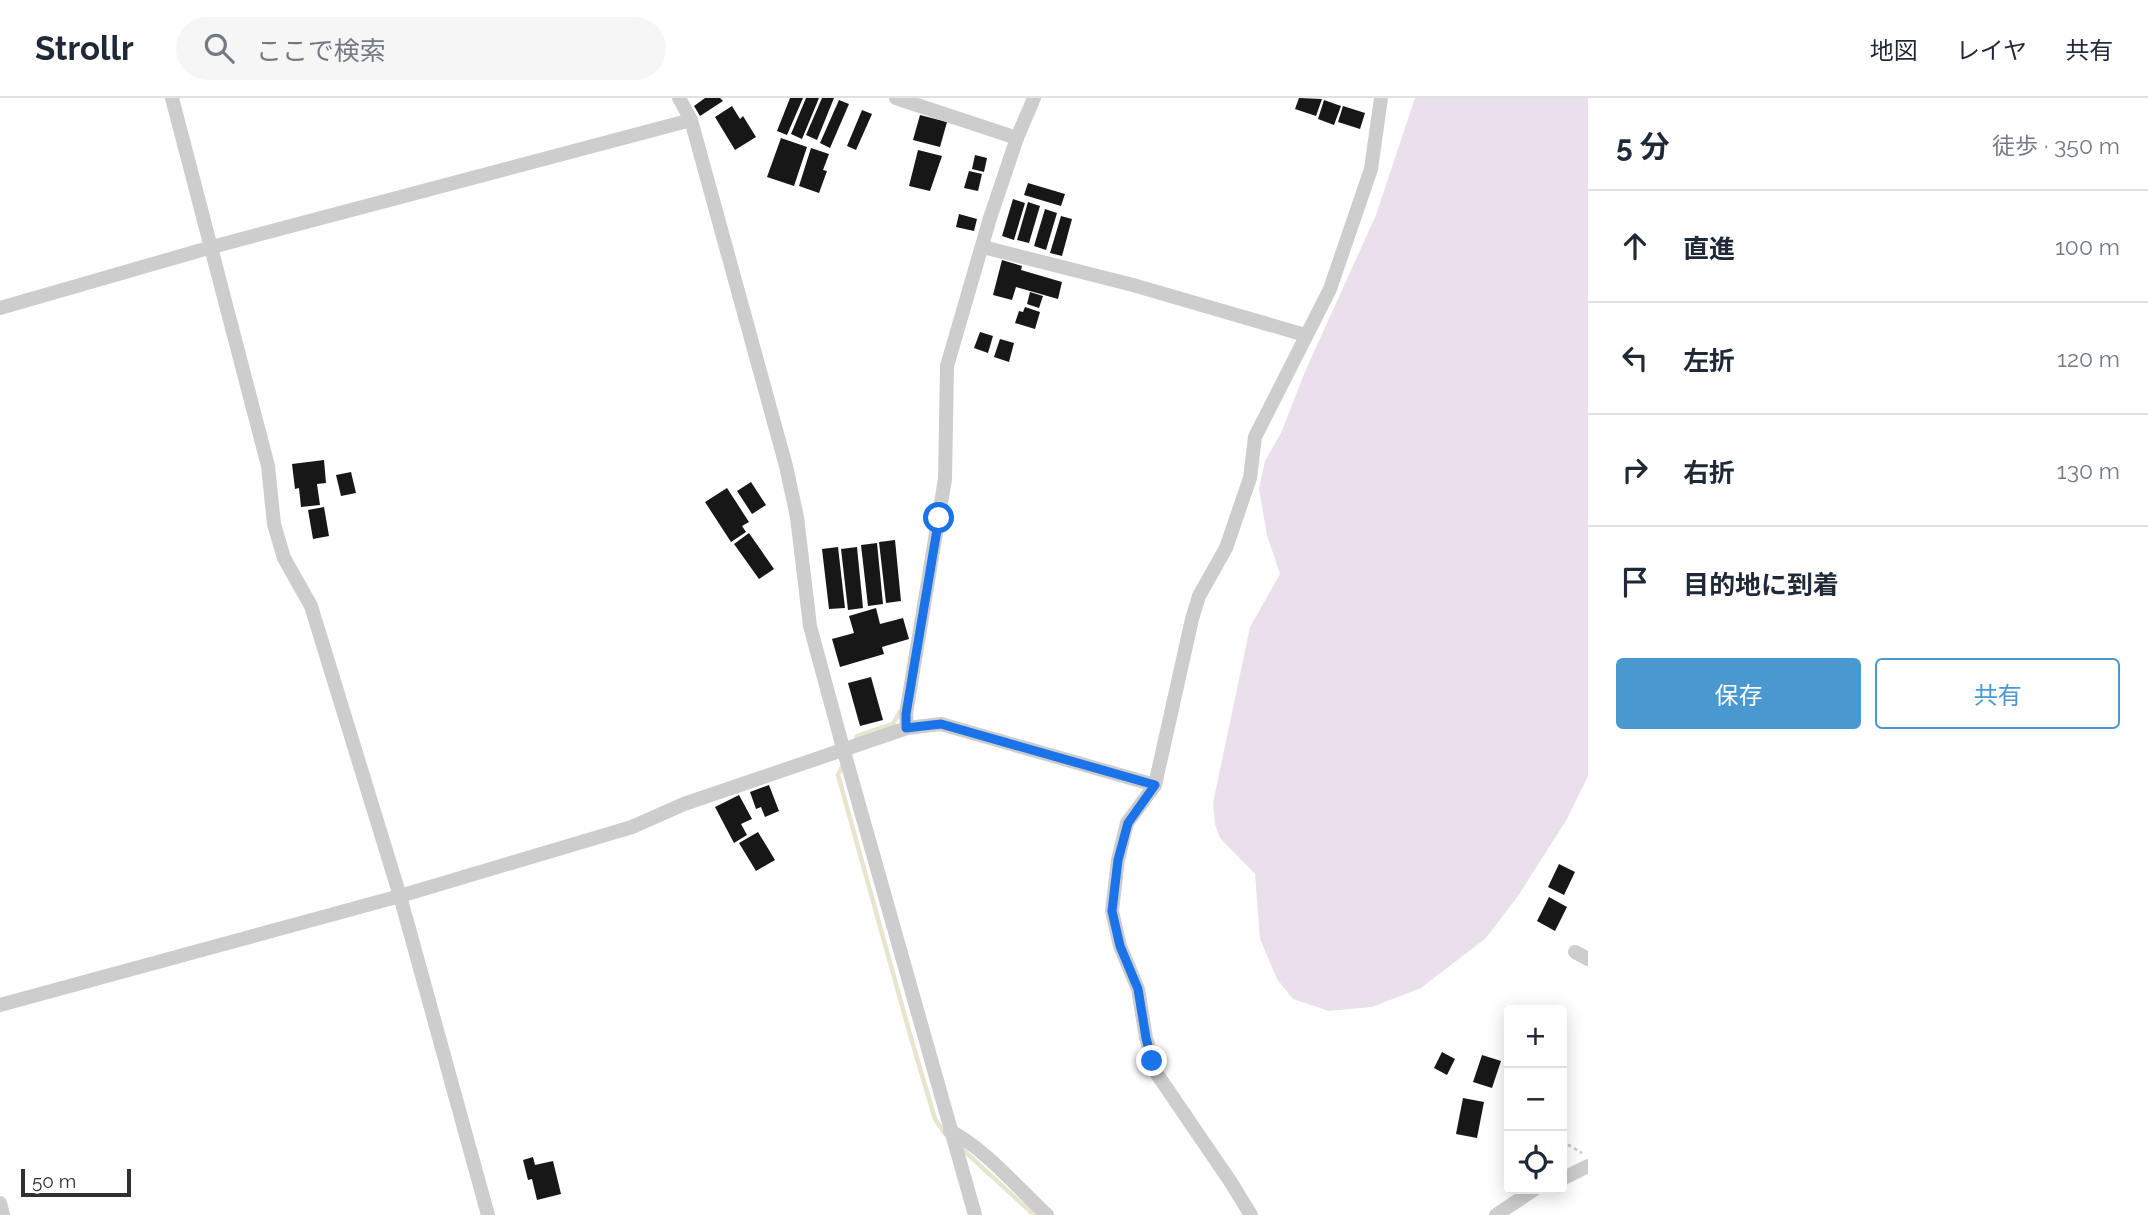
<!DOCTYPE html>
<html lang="ja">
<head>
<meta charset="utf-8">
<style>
	:root { --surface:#fff; --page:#f6f6f7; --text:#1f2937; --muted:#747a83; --line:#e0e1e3; --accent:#4999d0 }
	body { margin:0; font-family:Raleway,"Noto Sans JP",sans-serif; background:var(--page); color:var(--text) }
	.controls { position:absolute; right:21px; bottom:21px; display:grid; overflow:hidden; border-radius:7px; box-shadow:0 4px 18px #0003 }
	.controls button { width:63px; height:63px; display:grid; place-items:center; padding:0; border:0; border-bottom:2px solid var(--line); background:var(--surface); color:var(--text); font:35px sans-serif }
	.scale { position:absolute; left:21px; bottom:18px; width:110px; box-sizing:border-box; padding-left:7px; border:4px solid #303030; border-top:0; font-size:19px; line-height:24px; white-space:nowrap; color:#303030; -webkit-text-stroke:5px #fff; paint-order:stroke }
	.stop { position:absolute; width:21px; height:21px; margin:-16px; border:5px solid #1a73e8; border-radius:50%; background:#fff }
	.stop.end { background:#1a73e8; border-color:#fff; box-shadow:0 2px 7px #0008 }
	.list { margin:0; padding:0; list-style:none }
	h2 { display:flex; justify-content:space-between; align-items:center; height:91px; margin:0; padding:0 28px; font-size:30px }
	h2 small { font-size:23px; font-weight:400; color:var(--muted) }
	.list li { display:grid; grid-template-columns:46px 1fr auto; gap:21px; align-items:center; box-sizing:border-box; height:112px; padding:0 28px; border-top:2px solid var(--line) }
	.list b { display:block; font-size:26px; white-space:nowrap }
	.list em { font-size:23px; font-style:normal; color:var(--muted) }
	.actions { display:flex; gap:14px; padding:21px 28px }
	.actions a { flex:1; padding:16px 0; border:2px solid var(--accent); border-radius:7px; text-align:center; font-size:24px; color:var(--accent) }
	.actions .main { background:var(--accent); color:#fff }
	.icon { flex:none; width:38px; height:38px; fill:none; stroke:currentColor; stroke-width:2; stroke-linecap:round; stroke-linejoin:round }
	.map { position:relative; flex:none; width:1588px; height:1117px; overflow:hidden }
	header { display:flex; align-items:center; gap:42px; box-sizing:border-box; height:98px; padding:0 35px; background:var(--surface); border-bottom:2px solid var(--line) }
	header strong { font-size:33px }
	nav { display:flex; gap:38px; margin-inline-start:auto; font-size:24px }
	.search { width:490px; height:63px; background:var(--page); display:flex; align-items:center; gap:18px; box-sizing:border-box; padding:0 24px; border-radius:38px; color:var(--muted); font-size:26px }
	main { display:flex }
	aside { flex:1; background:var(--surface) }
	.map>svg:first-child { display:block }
	.green { fill:#eae0eb }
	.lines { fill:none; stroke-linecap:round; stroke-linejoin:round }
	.stream { stroke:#e8e5cf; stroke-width:4.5 }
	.building { fill:#171717 }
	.path { stroke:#c7c7c7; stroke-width:2.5; stroke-dasharray:3.5 3.5; stroke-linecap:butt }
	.street { stroke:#cdcdcd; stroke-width:14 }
	.route { stroke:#1a73e8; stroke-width:9 }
</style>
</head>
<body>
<header>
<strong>Strollr</strong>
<div class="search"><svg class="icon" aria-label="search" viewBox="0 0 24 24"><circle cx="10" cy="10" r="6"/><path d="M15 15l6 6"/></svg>ここで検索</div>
<nav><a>地図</a><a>レイヤ</a><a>共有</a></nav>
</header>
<main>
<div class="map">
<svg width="1588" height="1117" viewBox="0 0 1588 1117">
	<rect width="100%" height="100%" fill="#fff"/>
	<path class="green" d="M1415,0h173v678l-21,43 -49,77 -32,42 -65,50 -49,19 -43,4 -36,-12 -16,-20 -17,-40 -5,-65 -35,-36 -5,-14 -2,-21 37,-176 30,-53 -13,-39 -8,-46 6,-28 16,-28 23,-59 72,-159z"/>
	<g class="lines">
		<g class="stream">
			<path d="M855,643l2,-5 36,-12 7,-12"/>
			<path d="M843,667l-5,10 73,263 24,81 10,15"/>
			<path d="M960,1049l74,68"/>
		</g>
	</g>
	<g class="building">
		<path d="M705,0h15l3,3 -23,15 -6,-10z"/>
		<path d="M790,0h13l-16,37 -10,-4z"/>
		<path d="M806,0h13l-17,41 -11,-5z"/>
		<path d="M822,0h12l-17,42 -11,-5z"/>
		<path d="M1299,0l23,1 -6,17 -21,-7z"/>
		<path d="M839,2l10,4 -19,44 -10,-5z"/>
		<path d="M1324,2l17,6 -7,19 -16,-6z"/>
		<path d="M732,8l8,13 3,-3 13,21 -21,13 -20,-33z"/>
		<path d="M1343,8l22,7 -5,16 -22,-7z"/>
		<path d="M862,12l10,4 -16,36 -9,-4z"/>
		<path d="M920,17l27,7 -7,25 -27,-7z"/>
		<path d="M781,40l26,9 -13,39 -27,-9z"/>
		<path d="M811,50l18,6 -6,16 4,1 -8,22 -20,-7z"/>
		<path d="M918,52l24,6 -12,35 -21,-5z"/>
		<path d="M975,57l12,3 -3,14 -12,-3z"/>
		<path d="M969,73l13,3 -4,17 -14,-3z"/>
		<path d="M1028,85l37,11 -4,12 -37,-11z"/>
		<path d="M1013,101l12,4 -11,37 -12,-4z"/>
		<path d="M1028,104l12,4 -11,37 -12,-3z"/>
		<path d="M1045,111l12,4 -11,37 -12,-4z"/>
		<path d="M959,116l18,5 -3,12 -18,-4z"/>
		<path d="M1061,118l11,3 -10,37 -12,-3z"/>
		<path d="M1002,162l20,6 -1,4 41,12 -4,17 -42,-12 -4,13 -19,-5z"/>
		<path d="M1030,194l13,4 -4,12 -12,-4z"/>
		<path d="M1025,209l15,5 -5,17 -20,-6 4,-12 4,1z"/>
		<path d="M980,234l13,4 -5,17 -14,-5z"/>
		<path d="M1000,241l14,4 -5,19 -15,-5z"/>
		<path d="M324,362l2,23 -9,1 3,21 -19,2 -2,-19 -4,1 -3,-25z"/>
		<path d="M351,374l5,21 -15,3 -5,-21z"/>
		<path d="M751,384l15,23 -14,9 -15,-23z"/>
		<path d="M727,390l22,34 -7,4 4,6 -15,10 -26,-40z"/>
		<path d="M324,409l5,29 -16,3 -5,-29z"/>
		<path d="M749,435l25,36 -15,10 -25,-35z"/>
		<path d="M895,442l6,61 -15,2 -7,-61z"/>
		<path d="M877,445l6,61 -15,2 -7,-61z"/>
		<path d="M838,449l7,61 -16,1 -7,-60z"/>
		<path d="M857,449l6,61 -15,2 -7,-61z"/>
		<path d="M876,510l4,16 23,-6 6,21 -27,8 2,7 -44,13 -8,-28 22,-6 -5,-17z"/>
		<path d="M871,579l12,43 -23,6 -12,-43z"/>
		<path d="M769,687l10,26 -14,6 -4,-10 -5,2 -6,-17z"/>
		<path d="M739,697l13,24 -11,5 6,11 -13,8 -19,-36z"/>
		<path d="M758,734l17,28 -19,11 -17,-28z"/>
		<path d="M1559,766l16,8 -11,23 -16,-8z"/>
		<path d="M1549,799l18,10 -12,24 -18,-10z"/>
		<path d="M1442,954l13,7 -8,16 -13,-7z"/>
		<path d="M1482,957l19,6 -9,27 -19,-6z"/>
		<path d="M1463,1000l21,4 -7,36 -21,-4z"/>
		<path d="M533,1059l2,8 18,-4 8,33 -24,6 -5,-21 -4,1 -5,-20z"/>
	</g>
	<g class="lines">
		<g class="path">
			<path d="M1507,1012l2,1"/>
			<path d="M1562,1043l20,12"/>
		</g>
		<g class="street">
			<path d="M172,0l96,368 6,58 10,34 27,48 89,290 88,319"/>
			<path d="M679,0l12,22 95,346 11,51 13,109 33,122 132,467"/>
			<path d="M896,0l121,40"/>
			<path d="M983,149l150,38 172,50"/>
			<path d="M0,210l212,-61 479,-127"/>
			<path d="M907,630l-1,-14 39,-235 2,-113 43,-148 27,-80 17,-40"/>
			<path d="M1575,854l13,7"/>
			<path d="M0,907l400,-109 232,-69 52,-23 223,-76 34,-4 214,61"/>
			<path d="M950,1033c32,15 70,59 97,84"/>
			<path d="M1562,1081l26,-13"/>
			<path d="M0,1105l3,12"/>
			<path d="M1251,1117l-21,-34 -73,-107 -11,-36 -8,-49 -18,-43 -8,-35 6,-51 9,-37 28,-38 37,-166 7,-23 27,-48 24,-70 5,-41 75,-148 41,-120 10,-71"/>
			<path d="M1496,1117l39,-26"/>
		</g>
	</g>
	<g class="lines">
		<path class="route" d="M939,420l-33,196v14l35,-4 214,61 -27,38 -10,37 -6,51 8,35 18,43 8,49 6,23"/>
	</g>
</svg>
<div class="controls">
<button>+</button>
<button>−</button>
<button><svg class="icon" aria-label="locate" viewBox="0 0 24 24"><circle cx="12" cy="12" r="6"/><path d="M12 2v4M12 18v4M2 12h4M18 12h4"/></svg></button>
</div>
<div class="scale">50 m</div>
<div class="stop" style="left:939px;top:420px"></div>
<div class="stop end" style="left:1152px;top:963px"></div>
</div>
<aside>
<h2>5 分<small>徒歩 · 350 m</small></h2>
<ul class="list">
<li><svg class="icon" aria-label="ahead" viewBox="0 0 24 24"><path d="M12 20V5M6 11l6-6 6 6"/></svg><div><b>直進</b></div><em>100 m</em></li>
<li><svg class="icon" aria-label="left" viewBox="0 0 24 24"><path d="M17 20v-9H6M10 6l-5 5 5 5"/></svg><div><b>左折</b></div><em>120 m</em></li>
<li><svg class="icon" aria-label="right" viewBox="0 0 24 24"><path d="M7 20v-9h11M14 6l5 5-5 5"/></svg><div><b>右折</b></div><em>130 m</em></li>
<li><svg class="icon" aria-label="arrive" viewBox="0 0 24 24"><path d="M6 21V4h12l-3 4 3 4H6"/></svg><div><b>目的地に到着</b></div></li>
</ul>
<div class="actions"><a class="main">保存</a><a>共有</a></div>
</aside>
</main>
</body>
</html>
